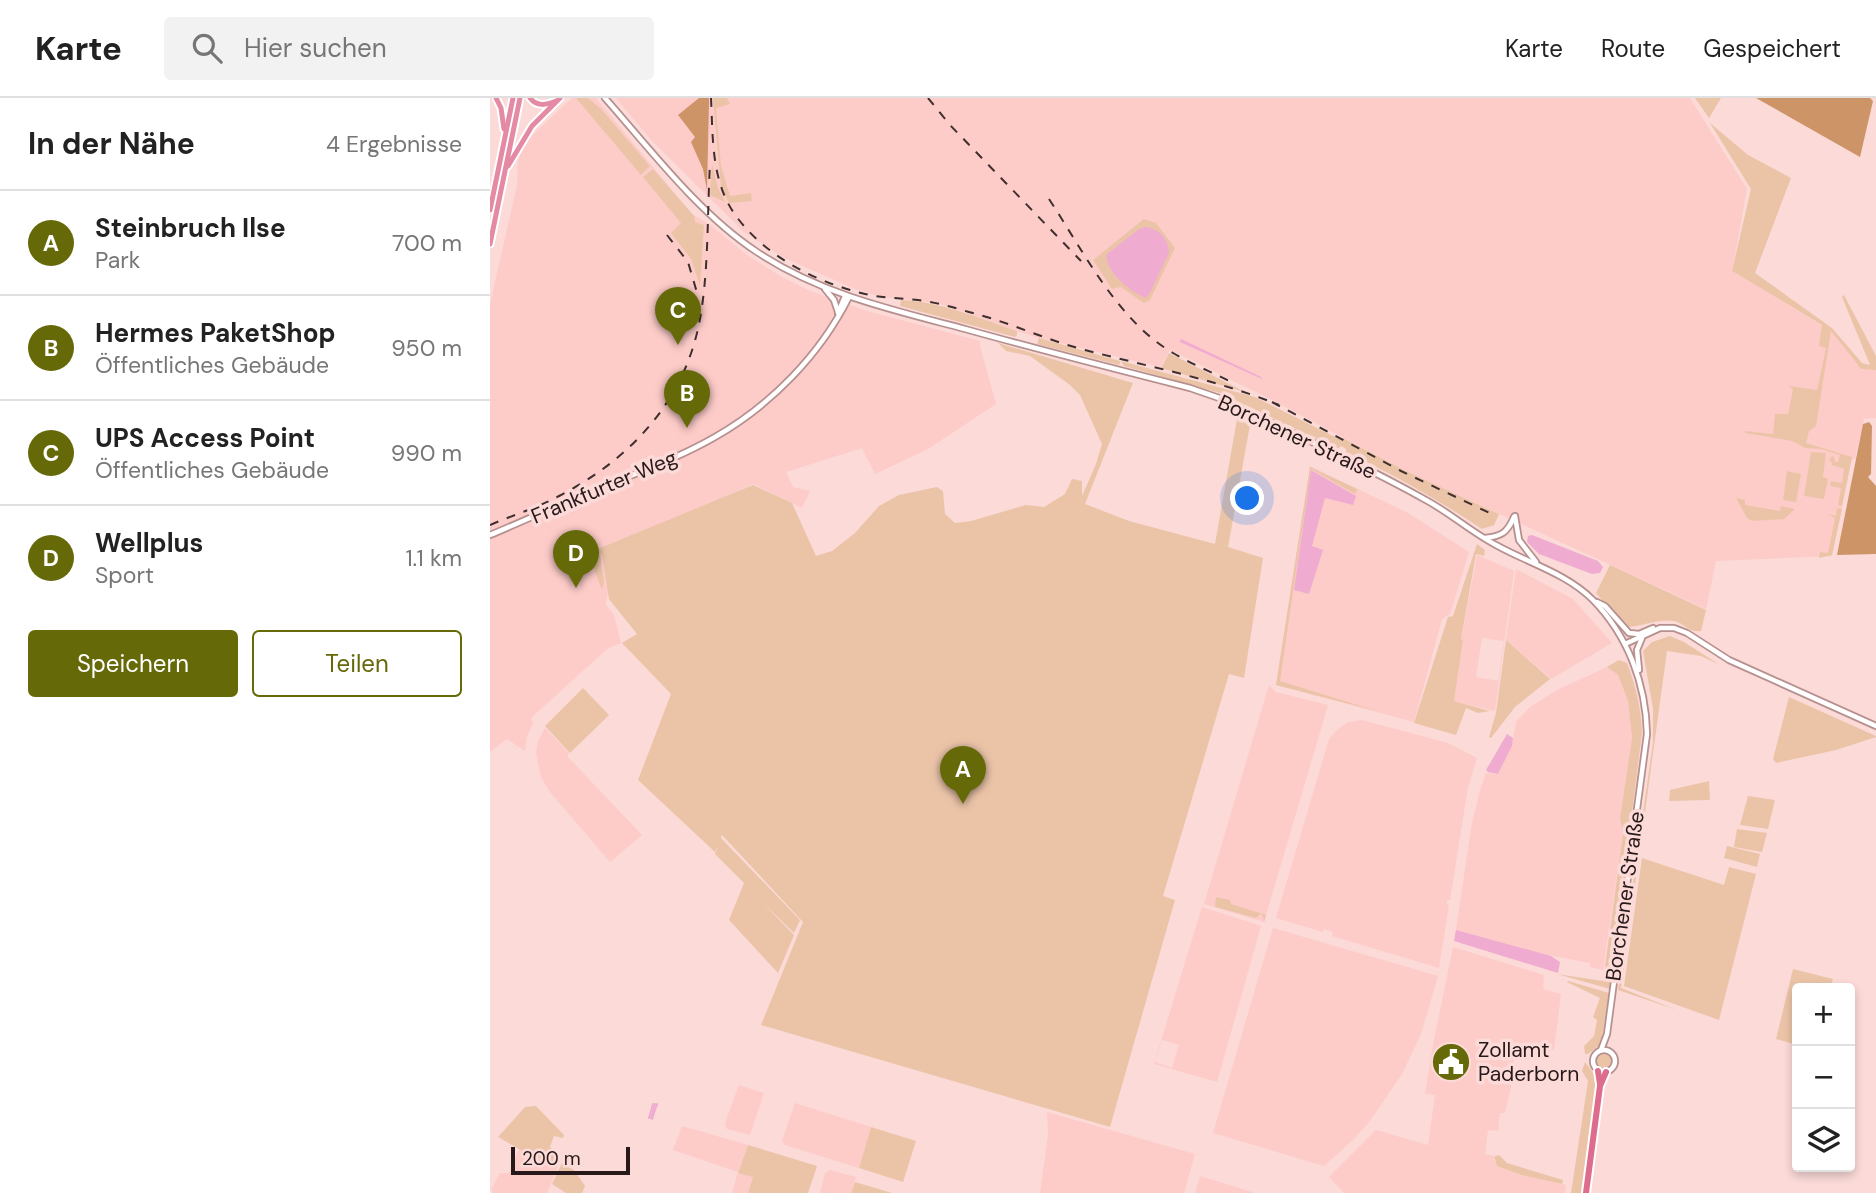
<!DOCTYPE html>
<html lang="de">
<head>
<meta charset="utf-8">
<style>
	:root { --surface:#fff; --page:#f2f2f2; --text:#222; --muted:#767676; --line:#e0e0e0; --accent:#656908 }
	body { margin:0; font-family:"DM Sans",sans-serif; background:var(--page); color:var(--text) }
	.controls { position:absolute; right:21px; bottom:21px; display:grid; overflow:hidden; border-radius:7px; box-shadow:0 4px 10px #0003 }
	.controls button { width:63px; height:63px; display:grid; place-items:center; padding:0; border:0; border-bottom:2px solid var(--line); background:var(--surface); color:var(--text); font:35px sans-serif }
	.scale { position:absolute; left:21px; bottom:18px; width:119px; box-sizing:border-box; padding-left:7px; border:4px solid #271919; border-top:0; font-size:19px; line-height:24px; white-space:nowrap; color:#271919; -webkit-text-stroke:5px #fbdad8; paint-order:stroke }
	.you { position:absolute; left:758px; top:401px; width:24px; height:24px; margin:-18px; border:5px solid #fff; border-radius:50%; background:#1a73e8; box-shadow:0 0 0 10px #1a73e833 }
	.badge { display:grid; place-items:center; width:46px; height:46px; border-radius:50%; background:var(--accent); color:#fff; font-size:23px; font-weight:700 }
	.pin { position:absolute; translate:-50% -58px; filter:drop-shadow(0 2px 4px #0008) }
	.pin::after { content:''; position:absolute; top:37px; width:24px; height:21px; background:inherit; clip-path:polygon(0 0,100% 0,50% 100%) }
	.list { margin:0; padding:0; list-style:none }
	h2 { display:flex; justify-content:space-between; align-items:center; height:91px; margin:0; padding:0 28px; font-size:30px }
	h2 small { font-size:23px; font-weight:400; color:var(--muted) }
	.list li { display:grid; grid-template-columns:46px 1fr auto; gap:21px; align-items:center; box-sizing:border-box; height:105px; padding:0 28px; border-top:2px solid var(--line) }
	.list b { display:block; font-size:26px; white-space:nowrap }
	.list p { margin:0; font-size:23px; white-space:nowrap; color:var(--muted) }
	.list em { font-size:23px; font-style:normal; color:var(--muted) }
	.actions { display:flex; gap:14px; padding:21px 28px }
	.actions a { flex:1; padding:16px 0; border:2px solid var(--accent); border-radius:7px; text-align:center; font-size:24px; color:var(--accent) }
	.actions .main { background:var(--accent); color:#fff }
	.icon { flex:none; width:38px; height:38px; fill:none; stroke:currentColor; stroke-width:2; stroke-linecap:round; stroke-linejoin:round }
	.map { position:relative; flex:none; width:1386px; height:1095px; overflow:hidden }
	header { display:flex; align-items:center; gap:42px; box-sizing:border-box; height:98px; padding:0 35px; background:var(--surface); border-bottom:2px solid var(--line) }
	header strong { font-size:33px }
	nav { display:flex; gap:38px; margin-inline-start:auto; font-size:24px }
	.search { width:490px; height:63px; background:var(--page); display:flex; align-items:center; gap:18px; box-sizing:border-box; padding:0 24px; border-radius:7px; color:var(--muted); font-size:26px }
	main { display:flex }
	aside { flex:1; background:var(--surface) }
	.map>svg:first-child { display:block }
	.built { fill:#fdccc9; fill-rule:evenodd }
	.green { fill:#ebc4a8 }
	.forest { fill:#cd9468 }
	.water { fill:#efacd0 }
	.lines { fill:none; stroke-linecap:round; stroke-linejoin:round }
	.stream { stroke:#efacd0; stroke-width:2 }
	.secondary-casing { stroke:#b6908e; stroke-width:8 }
	.trunk-casing { stroke:#fff; stroke-width:9 }
	.motorway-casing { stroke:#fff; stroke-width:10 }
	.secondary { stroke:#fff; stroke-width:4.5 }
	.trunk { stroke:#e48aa4; stroke-width:5 }
	.motorway { stroke:#de6d8d; stroke-width:6 }
	.rail { stroke:#3e2e2e; stroke-width:2; stroke-dasharray:9 9; stroke-linecap:butt }
	.labels { text-anchor:middle; dominant-baseline:central; stroke-width:7; stroke-linejoin:round; paint-order:stroke }
	.street-label { font-size:21px; fill:#271919; stroke:#fbdad8 }
	.poi-label { font-size:21px; fill:#271919; stroke:#fbdad8; text-anchor:start }
</style>
</head>
<body>
<header>
<strong>Karte</strong>
<div class="search"><svg class="icon" aria-label="search" viewBox="0 0 24 24"><circle cx="10" cy="10" r="6"/><path d="M15 15l6 6"/></svg>Hier suchen</div>
<nav><a>Karte</a><a>Route</a><a>Gespeichert</a></nav>
</header>
<main>
<aside>
<h2>In der Nähe<small>4 Ergebnisse</small></h2>
<ul class="list">
<li><span class="badge">A</span><div><b>Steinbruch Ilse</b><p>Park</p></div><em>700 m</em></li>
<li><span class="badge">B</span><div><b>Hermes PaketShop</b><p>Öffentliches Gebäude</p></div><em>950 m</em></li>
<li><span class="badge">C</span><div><b>UPS Access Point</b><p>Öffentliches Gebäude</p></div><em>990 m</em></li>
<li><span class="badge">D</span><div><b>Wellplus</b><p>Sport</p></div><em>1.1 km</em></li>
</ul>
<div class="actions"><a class="main">Speichern</a><a>Teilen</a></div>
</aside>
<div class="map">
<svg width="1386" height="1095" viewBox="0 0 1386 1095">
	<rect width="100%" height="100%" fill="#fbdad8"/>
	<g class="built">
		<path d="M82,0h24l96,116 17,10 38,31 35,22 26,13 56,20 116,31v5l16,58 -68,45 -53,25 -13,-26 -76,24 7,15 17,4 -8,17 -49,-24 -140,65 -7,56 8,10 7,28 -14,6 -76,69 2,5 -6,13 -2,15 -18,-12 -17,13v-448l27,-119 1,-24 6,-18z"/>
		<path d="M126,0h1074l57,91 -15,82 99,60 30,38 15,1v48l-12,1 -9,40h-3l-20,97 -116,5 -10,48 -300,-138 -128,-68 -108,-53 -10,17 -125,-30 -98,-34 -56,-6 -26,-8 -71,-31 -40,-26 -92,-91zM679,149v6l-20,42h-10l-32,-29z"/>
		<path d="M820,368l98,47 61,39 -19,62 -8,5 -28,103 -138,-37z"/>
		<path d="M987,457l37,16 -19,140 -41,-10 9,-60 -2,-1zM992,540l22,3 -6,40 -22,-4z"/>
		<path d="M1026,471l57,30 39,44 -61,36 -45,-39z"/>
		<path d="M1117,569l11,8 10,26 4,37 -12,80 3,16 -20,136 -13,-3v-4l-64,-12 -70,-21 15,-102 9,-38 6,-17 12,1 14,-28 4,-24 14,-15 27,-17z"/>
		<path d="M779,587l7,7 52,13 -64,217 -60,-18z"/>
		<path d="M872,622l86,23 29,15 -9,29 -18,113h-3v4l2,1 -10,63 -107,-32 1,-4 -9,-3 -1,3 -47,-14 53,-179 8,-9 11,-8z"/>
		<path d="M55,630l24,25 -2,3 75,79 -32,27 -60,-70 -9,-15 -5,-24 2,-12z"/>
		<path d="M712,809l59,19 -44,156 -63,-18zM672,942l17,5 -7,23 -17,-6z"/>
		<path d="M783,830l165,48 -17,58 -19,40 -32,47 -17,19 -29,26 -111,-33z"/>
		<path d="M963,849l91,28 -1,14 18,5 -7,56 -38,-6 -5,43 -6,26h-5l-2,18 -10,-1 -3,24 10,2 -2,3 4,7 23,9 46,10 -1,8h-221l-15,-16 47,-47 52,15 7,-50 -10,-1 8,-49z"/>
		<path d="M249,987l25,8 -14,42 -23,-6 -2,-6z"/>
		<path d="M305,1005l76,24 -12,41 -74,-23 -3,-4z"/>
		<path d="M557,1014l148,42 -11,39h-144l8,-58z"/>
		<path d="M192,1028l66,19 -10,27 15,5 -5,16h-16l6,-21 -65,-22z"/>
		<path d="M29,1051l39,18 -11,26h-53l-3,-3 9,-17h9z"/>
		<path d="M340,1072l26,7 -5,16h-31l5,-20z"/>
		<path d="M710,1078l45,14 10,3h-60z"/>
	</g>
	<g class="green">
		<path d="M86,0h12l13,11 49,57 -9,9z"/>
		<path d="M223,0h14l3,6 -14,4 5,58 9,30 21,-3 1,8 -23,2 -8,-17z"/>
		<path d="M1205,0h26l-12,20z"/>
		<path d="M1220,25l38,32 43,23 -36,95 77,55 30,35 8,2 -28,-68 2,-2 32,61v14l-15,-1 -30,-38 -15,95 -7,5 -3,12 46,14 -10,49 -4,-1 3,-17 -11,-2 1,-5 11,2 2,-14 -12,-4v-3l-3,-1 3,-5 2,1 1,5h3l2,-7 -19,-6 -16,-1 -13,-7 -46,-8 -2,-2 29,3 2,-20h13l5,-24 -4,-4 28,4 9,-42 -7,-2 3,-21 -90,-54 19,-82z"/>
		<path d="M222,66l6,24 7,14 -15,-7z"/>
		<path d="M163,71l41,47 1,6 9,3 -4,61 -9,-27 -20,-26 10,-10 -38,-46z"/>
		<path d="M654,121l12,4 19,25 -25,52 -6,3 -23,-16 -9,2 -19,-29z"/>
		<path d="M411,202c41,2 78,18 116,31v4l-2,2 -115,-31z"/>
		<path d="M549,240l81,23v2l-1,2 -82,-21z"/>
		<path d="M508,245l135,40 -48,121 44,17 86,23 22,-125 13,6 -22,122 35,11 -19,120 -15,-4 -66,222 12,4 -65,227 -349,-102 42,-103 -81,-87 -1,3 79,82 -6,13 -32,-31 32,33 -16,38 -49,-53 15,-37 -29,-29 4,-10 -4,8 -77,-72 33,-86 -49,-51 15,-9 -28,-35 -7,-45 -2,1 4,26 -2,9 -14,-37 165,-68 39,18 24,53 16,-5 23,-18 24,-27 20,-11 38,-8 6,4 2,23 10,9 16,-2 55,-16 18,2 21,-13 7,-15 10,2v15l14,-32 6,-20 -22,-49 -10,-10 -40,-29 -24,-5z"/>
		<path d="M679,255l76,39 -84,-24z"/>
		<path d="M631,263l134,36 86,43 2,-2 63,33 93,43 -5,11 -12,4c-44,-29 -89,-55 -136,-77v-3l-5,-3 -3,3 -118,-56 -96,-27z"/>
		<path d="M1321,354l15,1 -3,24 5,2 -4,20 -20,-3z"/>
		<path d="M820,369l47,22 -2,5 -44,-25 -31,212 97,30 -101,-26z"/>
		<path d="M1297,373l14,3 -5,28 -13,-2z"/>
		<path d="M1246,400l9,2v5l35,6 1,-5 14,3 -11,10 -32,2 -5,-3z"/>
		<path d="M1347,410l5,1 -10,46 -13,3 1,-6 8,1 7,-35 -8,-4 9,2z"/>
		<path d="M987,446l8,6 -1,6 -8,-2 -15,85 2,1 -9,61 36,10 -12,2 -12,-5 -10,27 -42,-12 34,-106 5,-1z"/>
		<path d="M1120,467l96,45 -5,21c-12,2 -17,-8 -27,-10 -16,-3 -32,6 -48,6l-30,-34z"/>
		<path d="M1180,538l14,6 36,23 -19,-9 -34,-5 -46,337 56,22 -59,-20 35,-248v-33l-10,-58 9,-9z"/>
		<path d="M1016,542l44,39 -35,28 -24,31 -2,-1 7,-24z"/>
		<path d="M1129,562l8,3c9,23 14,45 15,70l-32,256 -53,-15 46,7 20,-147 -3,-16 12,-80 -4,-37 -10,-26 -11,-8z"/>
		<path d="M93,590l26,27 -39,38 -25,-27z"/>
		<path d="M1299,599l87,39v1l-40,13 -60,13 -3,-4z"/>
		<path d="M1219,683l1,19 -41,1 1,-11z"/>
		<path d="M1258,698l27,4 -7,29 -28,-4z"/>
		<path d="M1247,731l30,4 -5,19 -28,-5z"/>
		<path d="M1237,748l33,8 -3,13 -33,-9z"/>
		<path d="M1152,760l82,27 5,-18 27,7 -37,146 -95,-34z"/>
		<path d="M726,799l14,3 1,4 35,11 -2,7 -1,-6 -3,-2 -4,4 -41,-11z"/>
		<path d="M1303,871l40,10 -3,9h-33v57l-21,-6z"/>
		<path d="M1078,883l41,12 -8,51 -13,10h-3l-1,-8 10,-10 3,-16 -4,-3 7,-19 -33,-16z"/>
		<circle cx="1114" cy="963" r="9"/>
		<path d="M1095,964l12,16 -1,13 -14,102h-11l17,-112 -6,-10z"/>
		<path d="M46,1008l28,29 -1,3 -9,-2 -4,11 7,6 -4,11 -34,-15 -21,-12 27,-30z"/>
		<path d="M381,1029l45,14 -13,41 -44,-14z"/>
		<path d="M258,1047l69,21 -9,27h-60l5,-16 -15,-4z"/>
		<path d="M1009,1057l8,8 56,17 -1,4 -41,-9 -24,-9 -3,-9z"/>
		<path d="M72,1065l12,7 11,16 -3,7h-16l-14,-9z"/>
		<path d="M365,1084l37,11h-41z"/>
	</g>
	<g class="forest">
		<path d="M209,0h10v4l-2,88 -4,-21 -12,-27 4,-5 -17,-22z"/>
		<path d="M1266,0h114l3,3 -13,56z"/>
		<path d="M1379,324l3,4 -1,48 -3,3 8,9v68l-39,1 26,-131z"/>
	</g>
	<g class="water">
		<path d="M655,129c14,1 24,13 24,26l-20,42 -4,3c-15,-7 -41,-27 -38,-44l32,-25z"/>
		<path d="M691,241l80,38 1,2 -82,-37z"/>
		<path d="M821,372l45,26 -3,9 -28,-7 -13,48 11,4 -14,44 -15,-4z"/>
		<path d="M1042,437l66,26 5,6 -3,6 -8,1 -53,-20 -12,-12 1,-6z"/>
		<path d="M1017,636l6,4 -1,8 -14,28 -10,-2 -2,-2z"/>
		<path d="M966,832l95,26 9,6 -2,11 -104,-32z"/>
	</g>
	<g class="lines">
		<g class="stream">
			<path d="M159,1020l4,-14"/>
			<path d="M161,1020l4,-14"/>
			<path d="M162,1021l5,-15"/>
			<path d="M79,1064l2,2"/>
		</g>
		<g class="secondary-casing">
			<g id="secondary">
				<path d="M115,0c46,52 94,116 152,154 63,42 136,58 208,77 75,21 150,40 225,59l29,10c69,33 139,64 205,101 25,13 47,33 72,46 32,18 70,28 97,55 35,36 53,84 54,134l-40,300 -6,16"/>
				<path d="M335,191l9,11 4,12"/>
				<path d="M348,215l7,-17"/>
				<path d="M1025,418l4,24 17,22"/>
				<path d="M0,437c41,-17 81,-36 123,-52 34,-14 69,-27 102,-46 56,-32 105,-82 134,-140"/>
				<path d="M995,440c17,-2 22,-5 29,-21"/>
				<path d="M1107,504l8,4 24,27 10,1 14,-6"/>
				<path d="M1135,546l35,-16h14l13,5 42,27 147,66"/>
				<path d="M1149,572l-2,-20 5,-12"/>
				<circle cx="1114" cy="963" r="11"/>
			</g>
		</g>
		<g class="trunk-casing">
			<g id="trunk">
				<path d="M6,0l5,10 3,21"/>
				<path d="M40,0c7,9 16,7 26,3"/>
				<path d="M18,68l24,-40 28,-28"/>
				<path d="M0,112l23,-112"/>
				<path d="M0,146l30,-146"/>
			</g>
		</g>
		<g class="motorway-casing">
			<g id="motorway">
				<path d="M1108,973l2,13"/>
				<path d="M1096,1095l14,-107 6,-14"/>
			</g>
		</g>
		<use href="#secondary" class="secondary"/>
		<use href="#trunk" class="trunk"/>
		<use href="#motorway" class="motorway"/>
		<g class="rail">
			<path d="M221,0c2,40 0,84 25,118 30,41 80,66 129,78 17,4 35,4 53,6 17,2 34,7 51,12 40,10 77,28 116,38 65,17 133,30 194,55"/>
			<path d="M438,0l22,27 131,136"/>
			<path d="M559,101c35,53 68,121 124,154 18,11 39,19 58,29"/>
			<path d="M177,137l21,27 10,34"/>
			<path d="M782,304l129,69 95,45"/>
			<path d="M0,427c23,-10 47,-17 69,-29 70,-36 124,-93 140,-172 10,-50 8,-108 11,-160"/>
		</g>
	</g>
	<defs>
		<g id="civic-disc" transform="scale(2.0125)"><circle r="9.5" fill="#656908" stroke="#fbdad8"/><path d="M-.6-6.5H3V-4.5H.6V-3L4-1V1h2V6H-6V1h2V-1L-.6-3ZM-1.2 2.5V6h2.4V2.5Z" fill="#fff"/></g>
	</defs>
	<g fill-rule="evenodd">
		<use href="#civic-disc" x="961" y="964"/>
	</g>
	<g class="labels">
		<g class="street-label">
			<text transform="translate(807 339) rotate(25)">Borchener Straße</text>
			<text transform="translate(114 389) rotate(-23)">Frankfurter Weg</text>
			<text transform="translate(1135 798) rotate(-82)">Borchener Straße</text>
		</g>
		<g class="poi-label">
			<text x="988" y="952">Zollamt<tspan x="988" dy="24">Paderborn</tspan></text>
		</g>
	</g>
</svg>
<div class="controls">
<button>+</button>
<button>−</button>
<button><svg class="icon" aria-label="layers" viewBox="0 0 24 24"><path d="M12 4l9 5-9 5-9-5zM3 14l9 5 9-5"/></svg></button>
</div>
<div class="scale">200 m</div>
<div class="you"></div>
<div class="pin badge" style="left:473px;top:706px">A</div>
<div class="pin badge" style="left:197px;top:330px">B</div>
<div class="pin badge" style="left:188px;top:247px">C</div>
<div class="pin badge" style="left:86px;top:490px">D</div>
</div>
</main>
</body>
</html>
